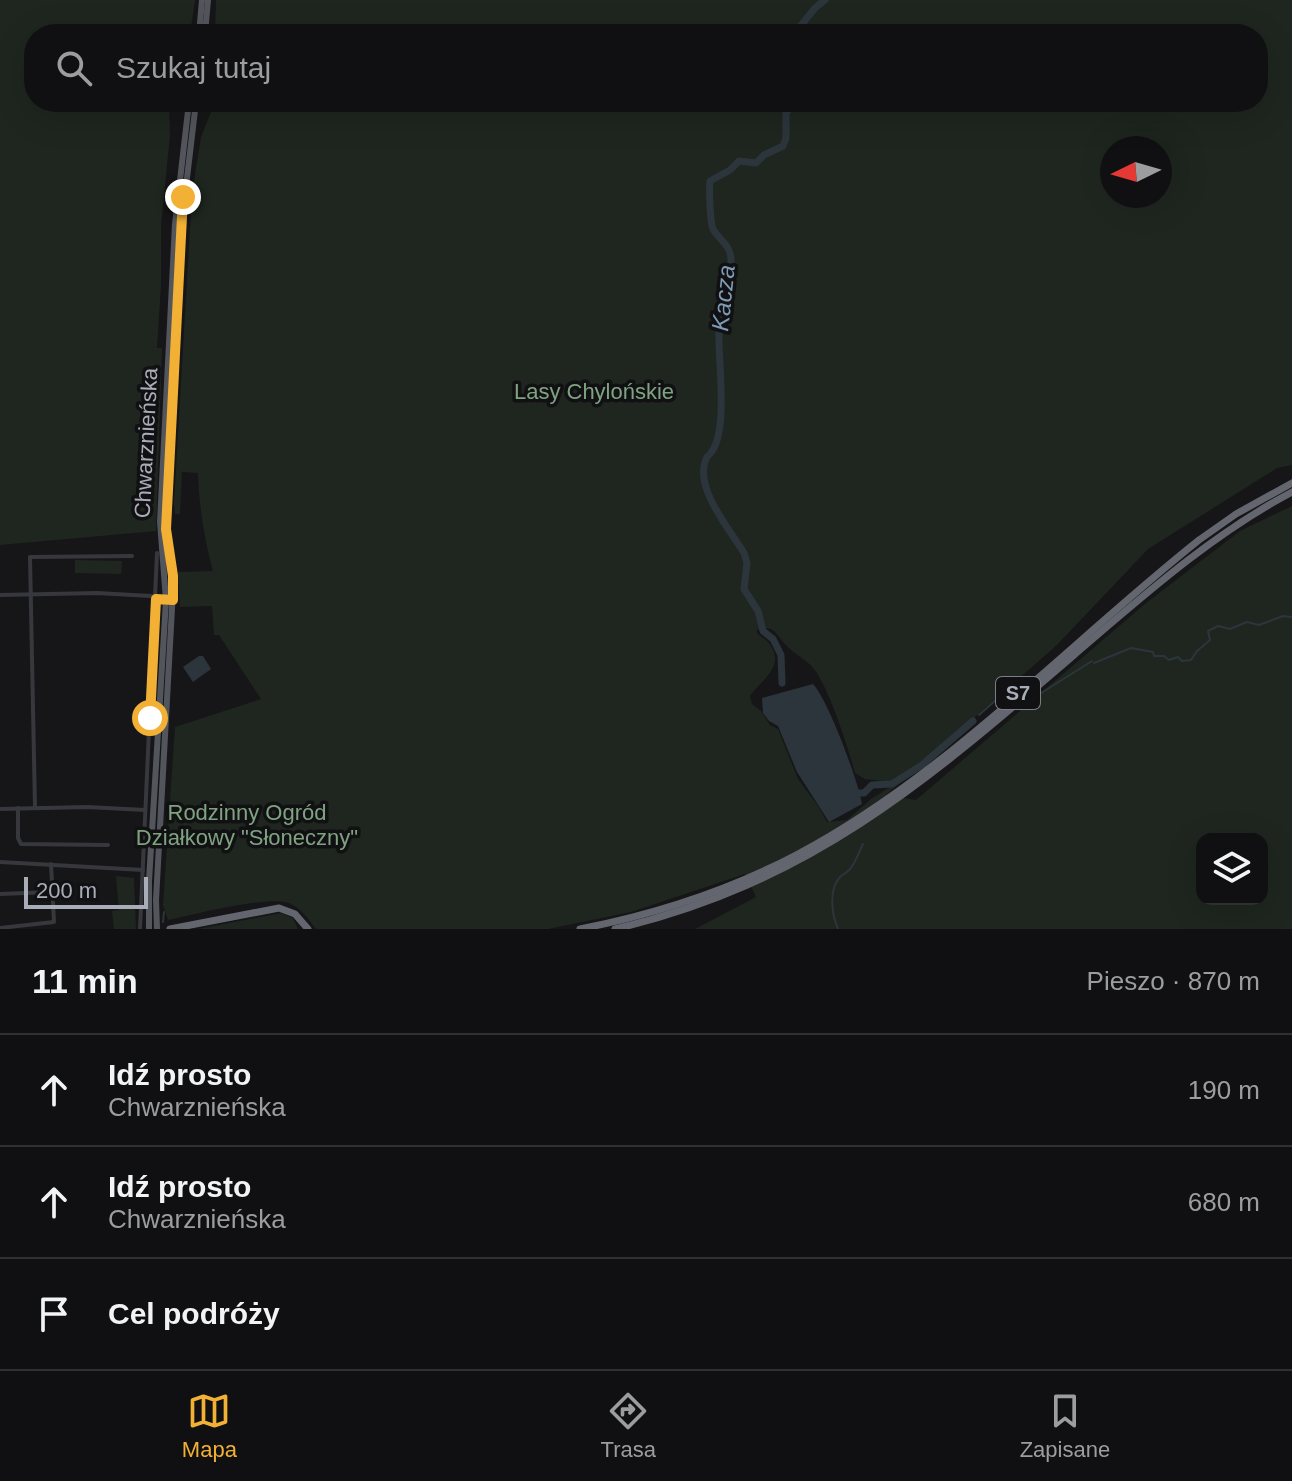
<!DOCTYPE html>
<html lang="pl">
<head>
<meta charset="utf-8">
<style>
	:root { --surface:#101012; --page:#1e1e20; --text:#f1f3f6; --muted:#9c9d9f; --line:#303032; --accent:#f2b134 }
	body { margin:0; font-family:Helvetica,sans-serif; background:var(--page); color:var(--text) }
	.controls { position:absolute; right:24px; bottom:24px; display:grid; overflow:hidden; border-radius:16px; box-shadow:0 8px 32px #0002 }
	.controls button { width:72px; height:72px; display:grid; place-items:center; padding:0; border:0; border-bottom:2px solid var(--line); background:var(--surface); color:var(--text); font:40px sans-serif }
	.compass { position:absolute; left:1100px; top:136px; width:72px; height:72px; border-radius:50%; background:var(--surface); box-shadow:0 8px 32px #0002; rotate:265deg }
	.scale { position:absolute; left:24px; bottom:20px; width:124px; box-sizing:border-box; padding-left:8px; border:4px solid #a8adb8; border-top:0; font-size:22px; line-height:28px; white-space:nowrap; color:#a8adb8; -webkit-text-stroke:6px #111113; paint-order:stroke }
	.stop { position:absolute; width:24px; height:24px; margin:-18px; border:6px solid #f2b134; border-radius:50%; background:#fff }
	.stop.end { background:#f2b134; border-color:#fff; box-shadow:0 2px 8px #0008 }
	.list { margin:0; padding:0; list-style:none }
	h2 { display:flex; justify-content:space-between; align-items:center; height:104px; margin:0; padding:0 32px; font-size:34px }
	h2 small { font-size:26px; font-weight:400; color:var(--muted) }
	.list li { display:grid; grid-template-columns:52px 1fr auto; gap:24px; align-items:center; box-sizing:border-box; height:112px; padding:0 32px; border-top:2px solid var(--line) }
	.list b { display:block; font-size:30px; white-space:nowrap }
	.list p { margin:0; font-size:26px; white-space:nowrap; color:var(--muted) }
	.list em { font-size:26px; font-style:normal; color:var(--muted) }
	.icon { flex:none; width:44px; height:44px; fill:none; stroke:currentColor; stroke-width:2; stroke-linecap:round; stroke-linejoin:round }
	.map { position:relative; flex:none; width:1292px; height:929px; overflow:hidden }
	.search { position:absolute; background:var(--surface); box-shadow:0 8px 32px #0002; left:24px; right:24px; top:24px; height:88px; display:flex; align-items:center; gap:20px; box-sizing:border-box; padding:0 28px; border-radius:32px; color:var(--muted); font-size:30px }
	.sheet { height:440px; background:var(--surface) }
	nav { display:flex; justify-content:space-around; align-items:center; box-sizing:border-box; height:112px; border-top:2px solid var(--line); background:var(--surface); font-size:22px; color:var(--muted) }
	nav a { display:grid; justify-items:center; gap:4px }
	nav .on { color:var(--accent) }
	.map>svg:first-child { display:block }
	.green { fill:#1e261f; fill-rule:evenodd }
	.water { fill:#2c353c }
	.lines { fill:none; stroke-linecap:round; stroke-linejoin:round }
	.stream { stroke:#2c353c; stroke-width:2 }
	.river { stroke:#2c353c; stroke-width:7 }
	.minor { stroke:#37383d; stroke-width:4 }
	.major { stroke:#53555c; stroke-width:6 }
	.highway { stroke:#63666e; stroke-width:7 }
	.route { stroke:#f2b134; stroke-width:10 }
	.labels { text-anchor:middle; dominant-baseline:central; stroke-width:7; stroke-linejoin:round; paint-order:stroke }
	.shield { fill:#111113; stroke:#7b7e86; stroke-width:2 }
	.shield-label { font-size:20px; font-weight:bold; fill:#a8adb8 }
	.park-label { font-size:22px; fill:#7fa381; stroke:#111113 }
	.street-label { font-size:22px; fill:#a8adb8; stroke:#111113 }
	.water-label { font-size:24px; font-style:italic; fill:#7f9bb3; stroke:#111113 }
</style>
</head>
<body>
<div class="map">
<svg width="1292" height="929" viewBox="0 0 1292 929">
	<rect width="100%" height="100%" fill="#161618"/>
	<g class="green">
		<path d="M0,0h195l-5,34h-156v68h135l1,33 -9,91v59l-4,63h5l-6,183 -156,14z"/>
		<path d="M216,0h1076v465l-15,3 -129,81 -91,96 -171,150 30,5 230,-197 94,-72 52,-25v423h-597l61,-32 -11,-23 -114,38 -83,17h-232c-8,-10 -15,-21 -27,-26 -19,-8 -97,12 -121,17l-5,-15 12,-178 86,-28 -42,-64h-5l-2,-29 -32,1 -2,-35 35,-1c-9,-33 -14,-65 -15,-98l-16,-1 -2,42h-5l-1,-11 18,-309 9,-57 14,-35h1043v-68h-1043zM1112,148h48v48h-48zM767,628c10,2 11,9 18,16 9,11 24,16 32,29 15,25 30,71 38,100l10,6 26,3 2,3 -22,14 -24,21 -20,2 -9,-16 -20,-27 -20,-50 -8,-4 -9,-14 -9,-7 -2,-8c10,-15 35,-29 21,-50 -3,-6 -10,-9 -14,-13v-3zM1202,839h60v60h-60z"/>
		<path d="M75,560l47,1 -1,13 -46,-1z"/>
		<path d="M116,876l18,2 2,51h-22l-2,-18 7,-1z"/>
		<path d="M281,913l12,5 5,11h-100z"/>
	</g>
	<g class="water">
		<path d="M199,656h4l8,13 -18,13 -10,-15z"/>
		<path d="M813,684c15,16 45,96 49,120l-33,18 -32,-50 -19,-46 -9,-5 -6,-8 -1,-15z"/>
	</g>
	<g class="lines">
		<g class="stream">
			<path d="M1094,663l37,-15 22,4 1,4h10l5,4 9,-3 4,4 9,-1 6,-9 13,-11 -2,-9 10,-5 12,3 17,-7 12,3 24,-9 9,1"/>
			<path d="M1038,695l54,-34"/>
			<path d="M979,715l26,-23 12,-5"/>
			<path d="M163,922l1,-10"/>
			<path d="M838,929c-6,-14 -10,-39 2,-52 3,-3 8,-5 10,-8 6,-7 9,-17 13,-25"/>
		</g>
		<g class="river">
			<path d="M794,34l21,-26 10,-8"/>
			<path d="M710,454c19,-21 8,-92 9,-121 0,-8 5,-16 7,-24 2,-10 1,-20 2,-30 0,-6 3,-13 3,-19 0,-15 -12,-20 -18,-31 -3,-6 -4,-41 -3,-48l20,-11 9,-9 17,2 8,-8 19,-9 3,-8v-25l10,-11"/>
			<path d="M707,457c-15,29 22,71 37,96l3,10 -3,26 14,22 5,20 10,8 8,16 1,28"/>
			<path d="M853,793h11l8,-8 20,-1 30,-19 51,-44"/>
		</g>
		<g class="minor">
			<path d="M0,595l97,-2 54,3 15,4"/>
			<path d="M18,808v30l3,6 87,1"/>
			<path d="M35,808l-5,-251 102,-1"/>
			<path d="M0,809l87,-2 58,3"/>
			<path d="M0,862l143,8"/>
			<path d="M0,894l52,-2"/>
			<path d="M0,928l54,-6 -3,-58"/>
			<path d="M140,929l17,-376"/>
		</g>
		<g class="major">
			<path d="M199,34l3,-34"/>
			<path d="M205,34l3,-34"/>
			<path d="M149,929v-48l17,-281 -6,-78 15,-298 14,-122"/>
			<path d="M157,929l-1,-29 17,-310 -7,-76 16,-294 14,-118"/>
		</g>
		<g class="highway">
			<path d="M170,929l109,-21 16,6 13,15"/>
			<path d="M580,929c76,-15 150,-39 218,-75 149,-79 269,-209 401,-314l37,-26 56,-31"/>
			<path d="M615,929c195,-46 311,-147 459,-274 69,-59 137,-120 218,-163"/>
		</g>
	</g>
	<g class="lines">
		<path class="route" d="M150,718l6,-119 17,1v-24l-7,-47 17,-332"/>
	</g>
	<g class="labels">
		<rect class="shield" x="996" y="677" width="44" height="32" rx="6"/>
		<g class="shield-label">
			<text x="1018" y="693">S7</text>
		</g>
		<g class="park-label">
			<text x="594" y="391">Lasy Chylońskie</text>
			<text x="247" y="812">Rodzinny Ogród<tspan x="247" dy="25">Działkowy "Słoneczny"</tspan></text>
		</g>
		<g class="street-label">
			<text transform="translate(146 443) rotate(-87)">Chwarznieńska</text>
		</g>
		<g class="water-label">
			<text transform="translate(723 298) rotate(-84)">Kacza</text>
		</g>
	</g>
</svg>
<div class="controls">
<button><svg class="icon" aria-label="layers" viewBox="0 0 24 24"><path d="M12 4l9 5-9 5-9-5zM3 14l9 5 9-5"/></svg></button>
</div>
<svg class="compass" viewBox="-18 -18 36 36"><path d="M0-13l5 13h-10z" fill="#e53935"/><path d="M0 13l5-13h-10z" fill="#9c9d9f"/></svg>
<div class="scale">200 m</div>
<div class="stop" style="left:150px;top:718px"></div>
<div class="stop end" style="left:183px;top:197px"></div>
<div class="search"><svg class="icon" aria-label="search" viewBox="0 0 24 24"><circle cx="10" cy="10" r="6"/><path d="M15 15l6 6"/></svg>Szukaj tutaj</div>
</div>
<section class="sheet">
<h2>11 min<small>Pieszo · 870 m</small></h2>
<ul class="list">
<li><svg class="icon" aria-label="ahead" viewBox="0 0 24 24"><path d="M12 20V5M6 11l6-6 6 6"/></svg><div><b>Idź prosto</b><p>Chwarznieńska</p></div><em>190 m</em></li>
<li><svg class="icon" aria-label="ahead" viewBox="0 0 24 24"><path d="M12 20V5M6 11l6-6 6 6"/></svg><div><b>Idź prosto</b><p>Chwarznieńska</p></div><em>680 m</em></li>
<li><svg class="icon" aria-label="arrive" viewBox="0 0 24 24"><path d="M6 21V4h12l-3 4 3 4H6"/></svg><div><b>Cel podróży</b></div></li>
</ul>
</section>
<nav>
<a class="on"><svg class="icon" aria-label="map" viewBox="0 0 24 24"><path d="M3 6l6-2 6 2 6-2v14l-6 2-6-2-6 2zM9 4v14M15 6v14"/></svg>Mapa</a>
<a><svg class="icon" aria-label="directions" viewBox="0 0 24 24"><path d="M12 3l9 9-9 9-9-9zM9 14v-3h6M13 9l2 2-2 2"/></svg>Trasa</a>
<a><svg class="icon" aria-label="saved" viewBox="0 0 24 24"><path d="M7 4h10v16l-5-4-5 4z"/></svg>Zapisane</a>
</nav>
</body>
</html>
